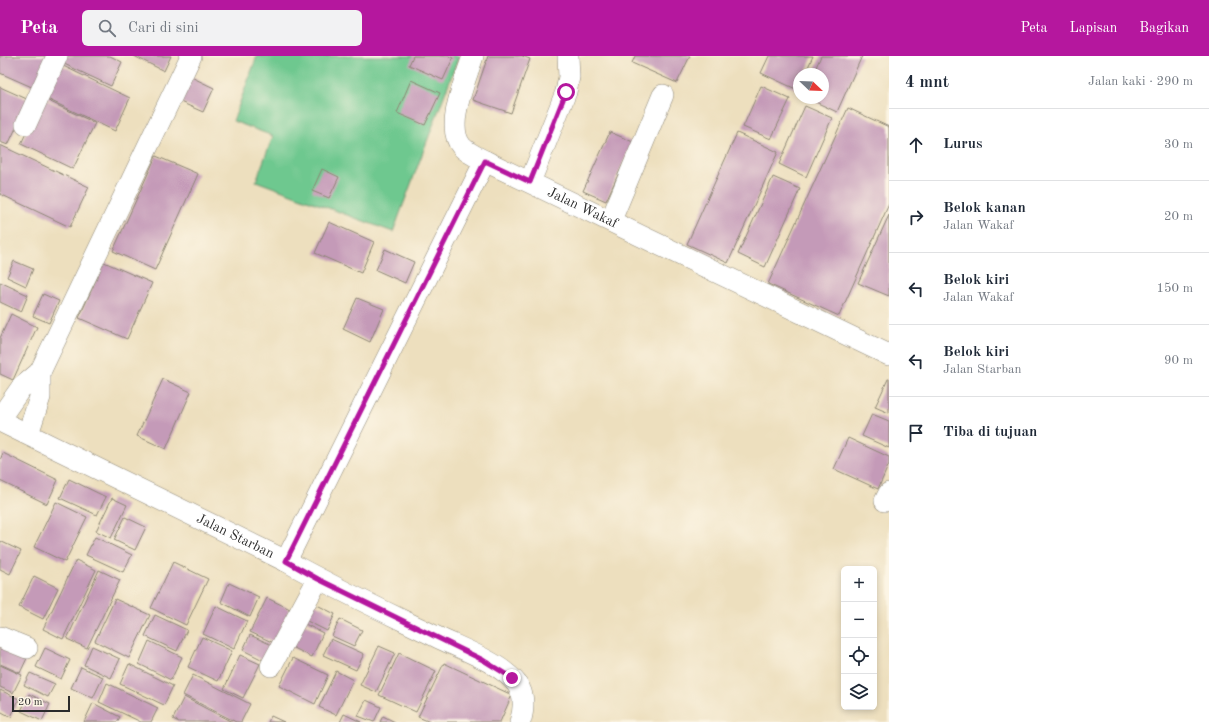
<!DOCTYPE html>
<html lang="id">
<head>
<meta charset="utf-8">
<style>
	:root { --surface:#fff; --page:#f2f2f3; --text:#1f2937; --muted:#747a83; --line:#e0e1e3; --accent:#b5179e }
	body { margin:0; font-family:"Old Standard TT",serif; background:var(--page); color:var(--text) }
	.controls { position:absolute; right:12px; bottom:12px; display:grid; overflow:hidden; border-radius:6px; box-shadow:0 2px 6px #0003 }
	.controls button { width:36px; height:36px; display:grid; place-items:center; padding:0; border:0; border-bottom:1px solid var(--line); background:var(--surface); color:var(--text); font:20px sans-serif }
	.compass { position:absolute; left:793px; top:12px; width:36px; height:36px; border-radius:50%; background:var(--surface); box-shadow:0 2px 6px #0003; rotate:113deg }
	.scale { position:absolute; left:12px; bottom:10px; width:58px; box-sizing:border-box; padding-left:4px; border:2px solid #2b2b2b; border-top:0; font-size:11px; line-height:14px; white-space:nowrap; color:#2b2b2b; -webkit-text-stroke:3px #fcf5e5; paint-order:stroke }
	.stop { position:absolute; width:12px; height:12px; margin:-9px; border:3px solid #b5179e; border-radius:50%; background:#fff }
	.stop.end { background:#b5179e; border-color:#fff; box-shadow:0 1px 4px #0008 }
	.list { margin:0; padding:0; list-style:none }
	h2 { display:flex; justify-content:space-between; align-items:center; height:52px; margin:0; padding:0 16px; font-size:17px }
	h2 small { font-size:13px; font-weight:400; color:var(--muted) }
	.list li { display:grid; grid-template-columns:26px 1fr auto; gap:12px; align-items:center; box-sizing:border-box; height:72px; padding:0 16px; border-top:1px solid var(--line) }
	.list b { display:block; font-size:15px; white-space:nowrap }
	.list p { margin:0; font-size:13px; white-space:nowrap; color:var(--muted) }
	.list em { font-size:13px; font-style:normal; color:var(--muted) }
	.icon { flex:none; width:22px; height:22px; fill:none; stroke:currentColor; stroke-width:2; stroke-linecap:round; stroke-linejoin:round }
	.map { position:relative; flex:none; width:889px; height:666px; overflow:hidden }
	header { display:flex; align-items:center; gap:24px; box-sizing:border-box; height:56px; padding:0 20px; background:var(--accent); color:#fff }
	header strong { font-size:19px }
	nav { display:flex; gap:22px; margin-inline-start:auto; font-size:14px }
	.search { width:280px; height:36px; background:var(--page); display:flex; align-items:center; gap:10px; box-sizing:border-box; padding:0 14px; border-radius:6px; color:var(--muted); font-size:15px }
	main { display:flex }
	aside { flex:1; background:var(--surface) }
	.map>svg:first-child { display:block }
	.green { fill:#6ec88f; stroke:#4c7a5d }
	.building { fill:#c49ab8 }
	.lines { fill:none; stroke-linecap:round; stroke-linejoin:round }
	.minor-casing { stroke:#8c8574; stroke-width:22 }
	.minor { stroke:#fff; stroke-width:21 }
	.route { stroke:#b5179e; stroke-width:5 }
	.labels { text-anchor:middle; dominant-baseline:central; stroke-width:3; stroke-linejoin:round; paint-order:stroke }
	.street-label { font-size:14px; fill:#2b2b2b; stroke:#fcf5e5 }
</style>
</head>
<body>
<header>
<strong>Peta</strong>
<div class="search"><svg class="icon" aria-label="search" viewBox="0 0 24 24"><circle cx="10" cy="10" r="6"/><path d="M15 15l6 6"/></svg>Cari di sini</div>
<nav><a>Peta</a><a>Lapisan</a><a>Bagikan</a></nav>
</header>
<main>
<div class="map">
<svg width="889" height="666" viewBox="0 0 889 666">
	<rect width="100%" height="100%" fill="#fcf5e5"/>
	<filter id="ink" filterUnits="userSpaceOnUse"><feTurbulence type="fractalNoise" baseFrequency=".025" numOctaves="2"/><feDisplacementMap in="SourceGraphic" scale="8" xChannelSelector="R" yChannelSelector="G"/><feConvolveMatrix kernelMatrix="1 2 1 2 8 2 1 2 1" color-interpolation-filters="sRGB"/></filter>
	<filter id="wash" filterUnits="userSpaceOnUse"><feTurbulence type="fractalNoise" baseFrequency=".012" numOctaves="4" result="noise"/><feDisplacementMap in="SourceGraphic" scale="16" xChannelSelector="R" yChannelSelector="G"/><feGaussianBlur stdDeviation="0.9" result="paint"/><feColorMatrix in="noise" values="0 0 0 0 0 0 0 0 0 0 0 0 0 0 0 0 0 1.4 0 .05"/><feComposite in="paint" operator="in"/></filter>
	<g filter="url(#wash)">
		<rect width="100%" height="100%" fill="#eddfbe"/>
		<path class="green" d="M257,0h202l-66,176 -137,-51 17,-45 -40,-15z"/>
		<g id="blocks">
			<g class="building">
				<path d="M0,0h48l-14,32 -34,-15z"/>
				<path d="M63,0h47l12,6 -11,24 -51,-24z"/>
				<path d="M134,0h37l-7,15z"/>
				<path d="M413,0h36l4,2 -10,22 -34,-15z"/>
				<path d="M488,0h34l8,3 -19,54 -38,-13z"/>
				<path d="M635,0h55l-13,27 -45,-20z"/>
				<path d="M769,0h44l-8,18h-6l-1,16 -37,-17z"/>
				<path d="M821,0h41l-25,56 -30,-14h16v-24h-10z"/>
				<path d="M59,8l71,34 -15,33 -72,-34z"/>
				<path d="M189,20l25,12 -11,24 -25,-11z"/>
				<path d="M411,24l29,13 -15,32 -28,-12z"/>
				<path d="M761,30l29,13 -19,40 -28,-12z"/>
				<path d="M0,31l29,13 -21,45 -8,-3z"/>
				<path d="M42,42l53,25 -22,46 -52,-25z"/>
				<path d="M805,50l27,12 -26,59 -27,-13z"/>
				<path d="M848,52l41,19v77l-50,112 -71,-32z"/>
				<path d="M610,76l23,10 -27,59 -23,-10z"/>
				<path d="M737,77l41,19 -50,111 -41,-19z"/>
				<path d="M0,89l89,42 -19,40 -70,-33z"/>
				<path d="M156,100l42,18 -43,96 -42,-19z"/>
				<path d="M322,113l17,8 -10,21 -17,-7z"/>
				<path d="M773,121l27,12 -35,78 -27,-13z"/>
				<path d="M889,159v81l-31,-13z"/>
				<path d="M329,166l45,20 -13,31 -46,-20z"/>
				<path d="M385,193l29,13 -9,21 -29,-13z"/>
				<path d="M14,205l19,8 -7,17 -19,-9z"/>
				<path d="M104,206l48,21 -25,56 -48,-21z"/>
				<path d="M0,226l28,13 -7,17 -21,-10z"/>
				<path d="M43,238l16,7 -10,22 -16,-7z"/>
				<path d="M357,242l27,11 -14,33 -27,-13z"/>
				<path d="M11,258l26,13 -24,53 -13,-6v-36z"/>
				<path d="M163,323l28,13 -25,57 -29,-13z"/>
				<path d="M888,323h1v34l-14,-6z"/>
				<path d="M872,358l17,7v27l-27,-12z"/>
				<path d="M848,382l41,19v7l-11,25 -44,-20z"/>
				<path d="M3,397l55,27 -11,24 -47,-23v-21z"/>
				<path d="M69,423l37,18 -9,18 -37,-17z"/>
				<path d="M112,442l15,7 -16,33 -15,-7z"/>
				<path d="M56,446l31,15 -22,45 -31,-15z"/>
				<path d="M125,461l21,10 -11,23 -21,-10z"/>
				<path d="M95,481l37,18 -9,17 -37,-17z"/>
				<path d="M0,485l21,10 -11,23 -10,-5z"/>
				<path d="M76,504l20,10 -33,69 -20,-10z"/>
				<path d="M173,506l35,17 -22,46 -35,-17z"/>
				<path d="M99,514l21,10 -33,68 -20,-9z"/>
				<path d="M34,520l24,12 -15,31 -24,-12z"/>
				<path d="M229,527l30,14 -9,20 -29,-15z"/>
				<path d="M267,542l23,11 -16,34 -24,-11z"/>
				<path d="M115,543l35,16 -21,43 -34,-17z"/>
				<path d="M311,546l24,12 -8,17 -24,-12z"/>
				<path d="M216,550l31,15 -13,28 -31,-15z"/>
				<path d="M155,559l32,15 -10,21 -32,-15z"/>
				<path d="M340,563l22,11 -8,16 -22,-10z"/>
				<path d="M301,566l22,11 -11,24 -22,-11z"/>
				<path d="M250,579l22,10 -7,16 -22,-11z"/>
				<path d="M202,581l30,14 -14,30 -30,-14z"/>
				<path d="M331,583l33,15 -8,16 -33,-15z"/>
				<path d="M0,584l29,14 -9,19 -20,-9z"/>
				<path d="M149,585l33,16 -11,23 -32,-16z"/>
				<path d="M92,590l28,13 -9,19 -27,-13z"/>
				<path d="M379,590l16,7 -19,39 -16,-7z"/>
				<path d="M45,592l25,12 -9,19 -25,-12z"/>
				<path d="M399,597l37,18 -20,41 -37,-17z"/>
				<path d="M240,599l20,9 -17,34 -19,-9z"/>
				<path d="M293,602l35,17 -13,29 -36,-18z"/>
				<path d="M444,607l68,32 -12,27h-70l-12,-5z"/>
				<path d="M129,608l44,22 -9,19 -44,-21z"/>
				<path d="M0,609l22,10 -9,18 -13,-6z"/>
				<path d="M81,611l22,10 -10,21 -22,-10z"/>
				<path d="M336,615l17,9 -17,35 -17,-8z"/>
				<path d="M30,617l25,11 -7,13 -24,-12z"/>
				<path d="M193,619l57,29 -9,18h-5l-53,-27z"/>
				<path d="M107,627l51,25 -7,14h-10l-42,-20z"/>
				<path d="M0,634l19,9 -8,18 -11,-6z"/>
				<path d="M29,638l21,10 -8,17 -21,-10z"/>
				<path d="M184,641l48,25h-53l-6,-3z"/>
				<path d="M366,644l15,7 -7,15 -16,-6z"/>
				<path d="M93,647l27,14 -3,5h-33z"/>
				<path d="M344,658l17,8h-21z"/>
				<path d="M271,660l13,6h-16z"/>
				<path d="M383,660l12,6h-15z"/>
			</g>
		</g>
	</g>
	<g filter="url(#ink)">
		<use href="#blocks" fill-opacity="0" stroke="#8c8574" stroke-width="1"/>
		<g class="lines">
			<g class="minor-casing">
				<g id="minor">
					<path d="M473,0c-7,23 -29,71 -11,91 6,6 15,10 23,14"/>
					<path d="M26,68l31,-68"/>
					<path d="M530,126l36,-90 3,-15 -1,-21"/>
					<path d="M611,164l52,-125"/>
					<path d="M40,316l151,-316"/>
					<path d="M0,362l21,-30 19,-16v25l-12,37"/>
					<path id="s1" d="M0,365l286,140c50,28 102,52 153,77 23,11 62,25 78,46 8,11 7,26 3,38"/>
					<path d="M885,445l4,-8"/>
					<path id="s2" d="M286,505l199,-400 404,194"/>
					<path d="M0,581l27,11"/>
					<path d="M271,610l47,-87"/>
				</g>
			</g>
			<use href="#minor" class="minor"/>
		</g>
	</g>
	<g class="lines" filter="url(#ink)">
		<path class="route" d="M512,622l-29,-18 -165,-81 -32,-18 199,-400 45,21 36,-90"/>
	</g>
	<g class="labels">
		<g class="street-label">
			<text stroke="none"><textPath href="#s2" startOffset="555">Jalan Wakaf</textPath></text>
			<text stroke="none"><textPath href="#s1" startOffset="262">Jalan Starban</textPath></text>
		</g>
	</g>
</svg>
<div class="controls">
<button>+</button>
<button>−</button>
<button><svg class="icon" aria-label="locate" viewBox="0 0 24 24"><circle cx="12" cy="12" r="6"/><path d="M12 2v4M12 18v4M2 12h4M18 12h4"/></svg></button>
<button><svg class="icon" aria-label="layers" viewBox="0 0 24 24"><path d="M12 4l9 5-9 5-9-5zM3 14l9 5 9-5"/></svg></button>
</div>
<svg class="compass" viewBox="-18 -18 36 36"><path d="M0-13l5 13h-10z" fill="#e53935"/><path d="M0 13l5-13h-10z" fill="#747a83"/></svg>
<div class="scale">20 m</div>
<div class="stop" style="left:566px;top:36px"></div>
<div class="stop end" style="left:512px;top:622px"></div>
</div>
<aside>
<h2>4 mnt<small>Jalan kaki · 290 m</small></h2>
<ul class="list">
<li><svg class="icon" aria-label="ahead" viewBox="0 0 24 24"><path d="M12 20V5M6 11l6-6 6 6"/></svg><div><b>Lurus</b></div><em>30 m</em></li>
<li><svg class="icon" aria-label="right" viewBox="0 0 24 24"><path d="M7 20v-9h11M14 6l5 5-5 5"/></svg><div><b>Belok kanan</b><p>Jalan Wakaf</p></div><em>20 m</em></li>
<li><svg class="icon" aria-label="left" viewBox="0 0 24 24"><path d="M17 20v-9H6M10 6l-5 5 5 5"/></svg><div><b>Belok kiri</b><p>Jalan Wakaf</p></div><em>150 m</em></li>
<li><svg class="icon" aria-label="left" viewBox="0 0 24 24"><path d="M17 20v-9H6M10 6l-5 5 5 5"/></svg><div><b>Belok kiri</b><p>Jalan Starban</p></div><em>90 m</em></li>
<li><svg class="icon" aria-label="arrive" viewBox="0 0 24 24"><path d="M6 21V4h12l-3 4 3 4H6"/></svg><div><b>Tiba di tujuan</b></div></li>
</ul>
</aside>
</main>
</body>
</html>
